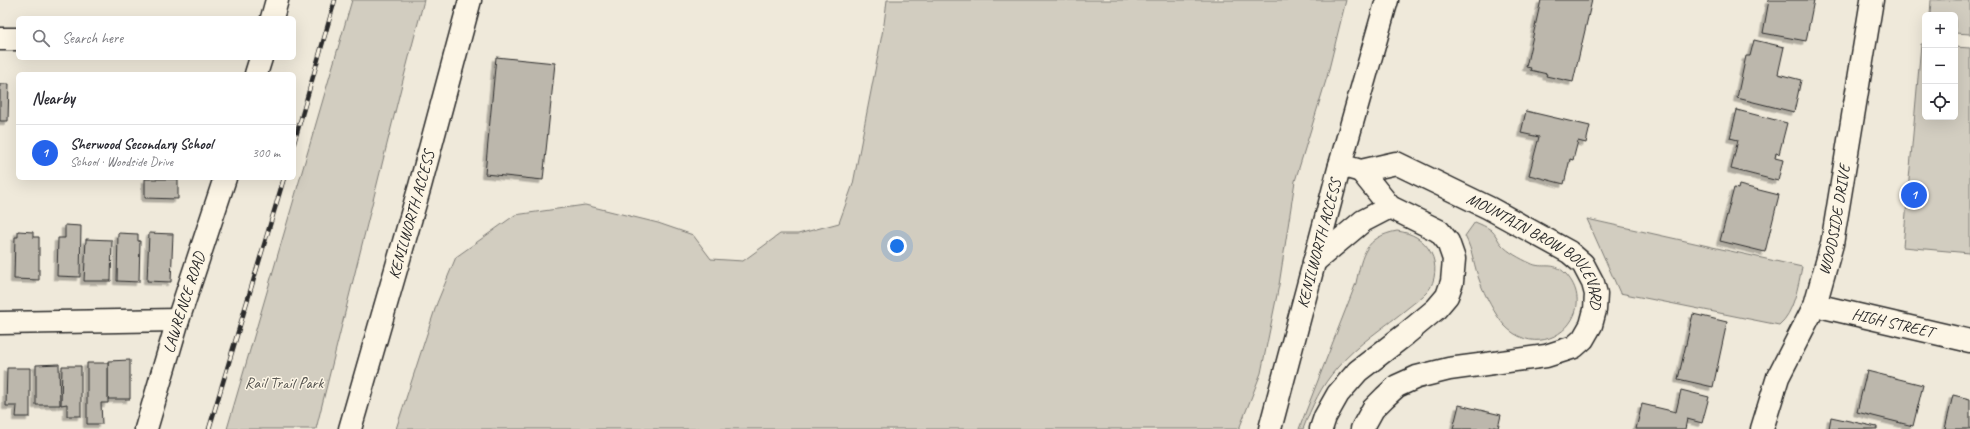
<!DOCTYPE html>
<html lang="en">
<head>
<meta charset="utf-8">
<style>
	:root { --surface:#fff; --page:#f2f2f3; --text:#2b2b33; --muted:#7c7c81; --line:#e1e1e2; --accent:#2563eb }
	body { margin:0; font-family:Caveat,sans-serif; background:var(--page); color:var(--text) }
	.controls { position:absolute; right:12px; top:12px; display:grid; overflow:hidden; border-radius:6px; box-shadow:0 4px 16px #0002 }
	.controls button { width:36px; height:36px; display:grid; place-items:center; padding:0; border:0; border-bottom:1px solid var(--line); background:var(--surface); color:var(--text); font:20px sans-serif }
	.you { position:absolute; left:897px; top:246px; width:14px; height:14px; margin:-10px; border:3px solid #fff; border-radius:50%; background:#1a73e8; box-shadow:0 0 0 6px #1a73e833 }
	.badge { display:grid; place-items:center; width:26px; height:26px; border-radius:50%; background:var(--accent); color:#fff; font-size:13px; font-weight:700 }
	.pin { position:absolute; translate:-50% -50%; border:2px solid #fff; box-shadow:0 1px 4px #0006 }
	.list { margin:0; padding:0; list-style:none }
	h2 { display:flex; justify-content:space-between; align-items:center; height:52px; margin:0; padding:0 16px; font-size:17px }
	h2 small { font-size:13px; font-weight:400; color:var(--muted) }
	.list li { display:grid; grid-template-columns:26px 1fr auto; gap:12px; align-items:center; box-sizing:border-box; height:56px; padding:0 16px; border-top:1px solid var(--line) }
	.list b { display:block; font-size:15px; white-space:nowrap }
	.list p { margin:0; font-size:13px; white-space:nowrap; color:var(--muted) }
	.list em { font-size:13px; font-style:normal; color:var(--muted) }
	.icon { flex:none; width:22px; height:22px; fill:none; stroke:currentColor; stroke-width:2; stroke-linecap:round; stroke-linejoin:round }
	.map { position:relative; flex:none; width:1970px; height:429px; overflow:hidden }
	.search { position:absolute; background:var(--surface); box-shadow:0 4px 16px #0002; left:16px; top:16px; width:280px; height:44px; display:flex; align-items:center; gap:10px; box-sizing:border-box; padding:0 14px; border-radius:6px; color:var(--muted); font-size:15px }
	.panel { position:absolute; background:var(--surface); box-shadow:0 4px 16px #0002; left:16px; top:72px; width:280px; height:108px; border-radius:6px }
	.map>svg:first-child { display:block }
	.green { fill:#d2cdc0; stroke:#7e7c76 }
	.building { fill:#bcb7ac; stroke:#2b2b2b; filter:url(#shadow) }
	.lines { fill:none; stroke-linecap:round; stroke-linejoin:round }
	.minor-casing { stroke:#2b2b2b; stroke-width:25 }
	.major-casing { stroke:#2b2b2b; stroke-width:25 }
	.minor { stroke:#fcf5e5; stroke-width:22 }
	.major { stroke:#fcf5e5; stroke-width:22 }
	.rail-casing { stroke:#2b2b2b; stroke-width:4.5 }
	.rail { stroke:#fcf5e5; stroke-width:3; stroke-dasharray:9; stroke-linecap:butt }
	.labels { text-anchor:middle; dominant-baseline:central; stroke-width:3; stroke-linejoin:round; paint-order:stroke }
	.street-label { font-size:16px; fill:#2b2b2b; stroke:#fcf5e5 }
	.park-label { font-size:16px; fill:#555450; stroke:#fcf5e5 }
</style>
</head>
<body>
<div class="map">
<svg width="1970" height="429" viewBox="0 0 1970 429">
	<defs>
		<filter id="shadow"><feDropShadow dx="-3.5" dy="3.5" stdDeviation="0" flood-color="#0004"/></filter>
	</defs>
	<rect width="100%" height="100%" fill="#efe9da"/>
	<filter id="ink" filterUnits="userSpaceOnUse"><feTurbulence type="fractalNoise" baseFrequency=".025" numOctaves="2"/><feDisplacementMap in="SourceGraphic" scale="8" xChannelSelector="R" yChannelSelector="G"/><feConvolveMatrix kernelMatrix="1 2 1 2 8 2 1 2 1" color-interpolation-filters="sRGB"/></filter>
	<g filter="url(#ink)">
		<g class="green">
			<path d="M352,0h72l-22,84 -86,345h-89z"/>
			<path d="M887,0h459l-19,77 -32,104 -16,104 -18,88 -22,56h-843l41,-126 19,-46 59,-42 70,-10 73,18 35,12 18,24 32,2 37,-27h18l41,-11 14,-39 31,-160z"/>
			<path d="M1931,0h39v34l-15,-1v-18h-25z"/>
			<path d="M1921,44h4v73h30v-70l15,1v205l-67,-6z"/>
			<path d="M1587,219l215,48c-4,19 -8,46 -23,58l-159,-32z"/>
			<path d="M1475,222c5,2 12,5 16,8 5,4 7,11 11,15 6,7 19,14 28,18 13,7 23,-3 36,11 36,40 -23,93 -62,51 -8,-9 -20,-31 -24,-43 -6,-15 -7,-31 -15,-46z"/>
			<path d="M1397,231c15,2 27,8 34,22 6,11 5,28 -3,38 -5,6 -13,11 -19,16 -24,20 -52,37 -72,61 -16,18 -25,38 -34,61h-4l57,-146c6,-28 9,-46 41,-52z"/>
		</g>
		<g class="building">
			<path d="M1541,0h51l-19,82 -27,-6 1,-2 -17,-4 1,-2 -5,-1z"/>
			<path d="M1769,0h45l-8,41 -43,-8z"/>
			<path d="M1754,40l30,7 -6,27 23,6 -7,32 -57,-14 9,-42h4z"/>
			<path d="M496,57l59,6 -12,117 -58,-6z"/>
			<path d="M0,84h9l-1,37h-8z"/>
			<path d="M1737,110l50,13 -8,31 -3,-1 -1,5 8,2 -5,21 -47,-12 7,-29 -8,-2z"/>
			<path d="M1526,111l64,15 -4,17 -8,-2 -5,19 -3,-1 -6,25 -35,-9 10,-38 -18,-4z"/>
			<path d="M145,179h33v20l-33,-1z"/>
			<path d="M1739,185l40,10 -14,57 -45,-11 14,-53 4,1z"/>
			<path d="M65,225l16,1 -1,51 -23,-1 1,-38h7z"/>
			<path d="M18,231l15,1v5h6v43l-25,-1 1,-42h3z"/>
			<path d="M118,233l20,1v7h2l-1,41 -22,-1z"/>
			<path d="M149,233l24,1 -2,48 -24,-1z"/>
			<path d="M86,239l26,1 -1,41h-27z"/>
			<path d="M1693,314l34,8 -14,65 -35,-8z"/>
			<path d="M130,360v39h-22v-38z"/>
			<path d="M87,363h21v40h-7l1,21h-15z"/>
			<path d="M59,364l1,41h-24v-40z"/>
			<path d="M62,366h19v50h-14v-12l-6,1z"/>
			<path d="M7,368h23v49h-14l1,-11h-11z"/>
			<path d="M1867,371l56,14 -10,41 -56,-14z"/>
			<path d="M1681,390l28,7 -7,26 -15,-4 -2,10h-49l6,-25 34,8z"/>
			<path d="M1953,395l17,4v30h-25z"/>
			<path d="M1459,405l42,10 -3,13 -8,-2 -1,3h-36z"/>
			<path d="M1831,417l46,10v2h-48z"/>
		</g>
		<g class="lines">
			<g class="minor-casing">
				<g id="minor">
					<path d="M272,18l5,-18"/>
					<path d="M0,39h18"/>
					<path d="M256,74l5,-16"/>
					<path id="s1" d="M1815,305l155,36"/>
					<path d="M0,323l178,-3"/>
					<path id="s2" d="M146,429l32,-109 47,-142"/>
					<path id="s3" d="M1762,429l16,-52 37,-72 17,-61 40,-244"/>
				</g>
			</g>
			<g class="major-casing">
				<g id="major">
					<path id="s4" d="M1340,165l21,6 35,-8 93,45 80,44 14,12 10,19 3,11 -1,16 -4,15 -8,14 -9,8 -28,9 -97,13 -32,8 -20,9 -12,11 -12,12 -11,20"/>
					<path d="M1314,262l49,-41 27,-14"/>
					<path id="s5" d="M350,429l70,-243 50,-186"/>
					<path id="s6" d="M1270,429l70,-264 47,-165"/>
					<path d="M1321,429l4,-12 13,-23 20,-23 48,-37 30,-25 11,-13 5,-14 2,-23 -6,-17 -9,-11 -49,-24 -29,-36"/>
				</g>
			</g>
			<use href="#minor" class="minor"/>
			<use href="#major" class="major"/>
			<g class="rail-casing">
				<g id="rail">
					<path d="M294,143l41,-143"/>
					<path d="M209,429l75,-251"/>
				</g>
			</g>
			<use href="#rail" class="rail"/>
		</g>
	</g>
	<g class="labels">
		<g class="street-label">
			<text stroke="none"><textPath href="#s5" startOffset="223">KENILWORTH ACCESS</textPath></text>
			<text stroke="none"><textPath href="#s3" startOffset="223">WOODSIDE DRIVE</textPath></text>
			<text stroke="none"><textPath href="#s6" startOffset="192">KENILWORTH ACCESS</textPath></text>
			<text stroke="none"><textPath href="#s4" startOffset="228">MOUNTAIN BROW BOULEVARD</textPath></text>
			<text stroke="none"><textPath href="#s2" startOffset="132">LAWRENCE ROAD</textPath></text>
			<text stroke="none"><textPath href="#s1" startOffset="80">HIGH STREET</textPath></text>
		</g>
		<g class="park-label">
			<text x="284" y="383">Rail Trail Park</text>
		</g>
	</g>
</svg>
<div class="controls">
<button>+</button>
<button>−</button>
<button><svg class="icon" aria-label="locate" viewBox="0 0 24 24"><circle cx="12" cy="12" r="6"/><path d="M12 2v4M12 18v4M2 12h4M18 12h4"/></svg></button>
</div>
<div class="you"></div>
<div class="pin badge" style="left:1914px;top:195px">1</div>
<div class="search"><svg class="icon" aria-label="search" viewBox="0 0 24 24"><circle cx="10" cy="10" r="6"/><path d="M15 15l6 6"/></svg>Search here</div>
<section class="panel">
<h2>Nearby<small></small></h2>
<ul class="list">
<li><span class="badge">1</span><div><b>Sherwood Secondary School</b><p>School · Woodside Drive</p></div><em>300 m</em></li>
</ul>
</section>
</div>
</body>
</html>
